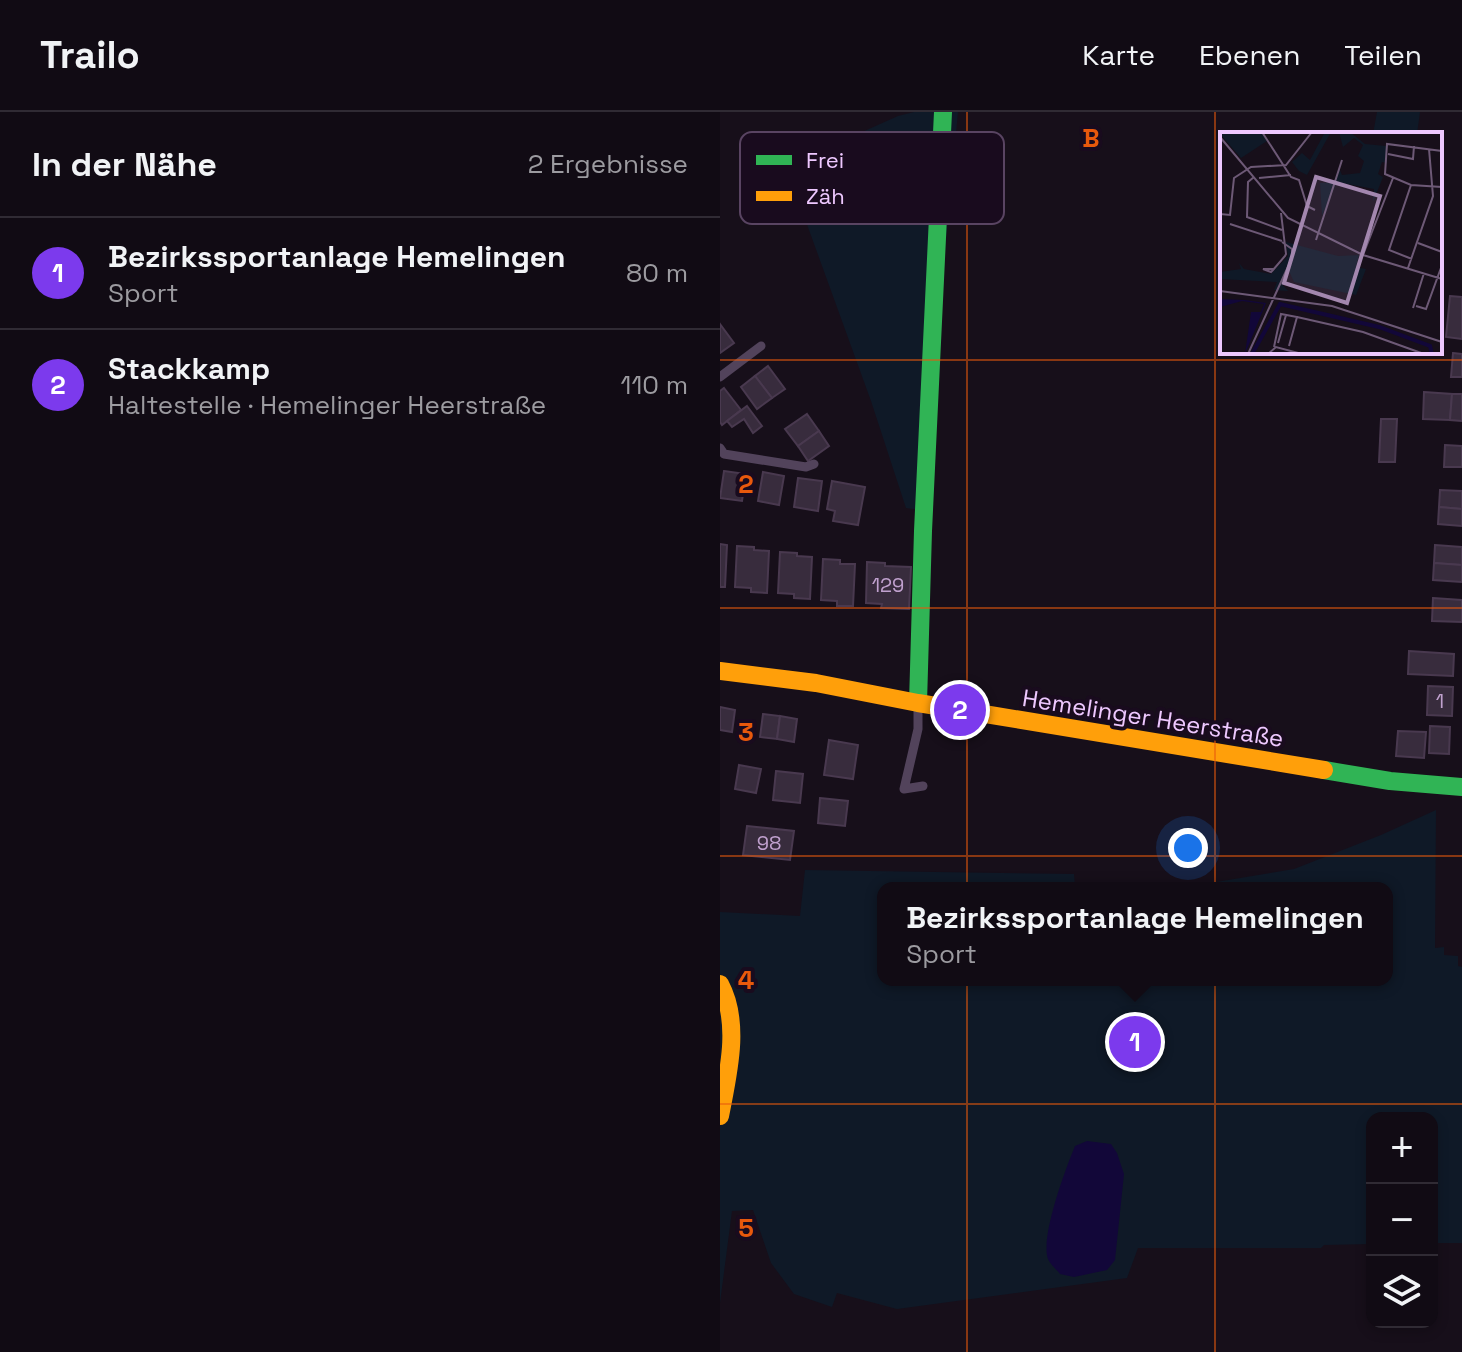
<!DOCTYPE html>
<html lang="de">
<head>
<meta charset="utf-8">
<style>
	:root { --surface:#110b14; --page:#1e1922; --text:#f1f3f6; --muted:#9c9ba0; --line:#302b34; --accent:#7c3aed }
	body { margin:0; font-family:"Space Grotesk",sans-serif; background:var(--page); color:var(--text) }
	.controls { position:absolute; right:24px; bottom:24px; display:grid; overflow:hidden; border-radius:16px; box-shadow:0 4px 12px #0003 }
	.controls button { width:72px; height:72px; display:grid; place-items:center; padding:0; border:0; border-bottom:2px solid var(--line); background:var(--surface); color:var(--text); font:40px sans-serif }
	.you { position:absolute; left:468px; top:736px; width:28px; height:28px; margin:-20px; border:6px solid #fff; border-radius:50%; background:#1a73e8; box-shadow:0 0 0 12px #1a73e833 }
	.badge { display:grid; place-items:center; width:52px; height:52px; border-radius:50%; background:var(--accent); color:#fff; font-size:26px; font-weight:700 }
	.pin { position:absolute; translate:-50% -50%; border:4px solid #fff; box-shadow:0 2px 8px #0006 }
	.popup { position:absolute; left:157px; top:770px; width:516px; height:104px; box-sizing:border-box; display:grid; place-content:center; border-radius:16px; background:var(--surface); filter:drop-shadow(0 2px 6px #0005); font-size:26px; white-space:nowrap; color:var(--muted) }
	.popup b { font-size:30px; color:var(--text) }
	.popup::after { content:''; position:absolute; left:50%; top:100%; margin-left:-16px; border:16px solid transparent; border-top-color:var(--surface) }
	.list { margin:0; padding:0; list-style:none }
	h2 { display:flex; justify-content:space-between; align-items:center; height:104px; margin:0; padding:0 32px; font-size:34px }
	h2 small { font-size:26px; font-weight:400; color:var(--muted) }
	.list li { display:grid; grid-template-columns:52px 1fr auto; gap:24px; align-items:center; box-sizing:border-box; height:112px; padding:0 32px; border-top:2px solid var(--line) }
	.list b { display:block; font-size:30px; white-space:nowrap }
	.list p { margin:0; font-size:26px; white-space:nowrap; color:var(--muted) }
	.list em { font-size:26px; font-style:normal; color:var(--muted) }
	.icon { flex:none; width:44px; height:44px; fill:none; stroke:currentColor; stroke-width:2; stroke-linecap:round; stroke-linejoin:round }
	.map { position:relative; flex:none; width:742px; height:1240px; overflow:hidden }
	header { display:flex; align-items:center; gap:48px; box-sizing:border-box; height:112px; padding:0 40px; background:var(--surface); border-bottom:2px solid var(--line) }
	header strong { font-size:38px }
	nav { display:flex; gap:44px; margin-inline-start:auto; font-size:28px }
	main { display:flex }
	aside { flex:1; background:var(--surface) }
	.map>svg:first-child { display:block }
	.green { fill:#0f1927; fill-rule:evenodd }
	.water { fill:#120739 }
	.building { fill:#382c3d; stroke:#49394f; stroke-width:2 }
	.lines { fill:none; stroke-linecap:round; stroke-linejoin:round }
	.lane { stroke:#52435b; stroke-width:9 }
	.fast { stroke:#30b455; stroke-width:18 }
	.slow { stroke:#ff9f0a; stroke-width:18 }
	.grid { fill:none; stroke:#e8590c; stroke-width:2; stroke-opacity:0.55 }
	.labels { text-anchor:middle; dominant-baseline:central; stroke-width:8; stroke-linejoin:round; paint-order:stroke }
	.number-label { font-size:20px; fill:#c0a1ce }
	.street-label { font-size:24px; fill:#eec8ff; stroke:#190b1e }
	.inset-river { fill:none; stroke:#120739; stroke-width:4 }
	.inset-road { fill:none; stroke:#6d5976; stroke-width:2 }
	.view { fill:#a387af; fill-opacity:0.15; stroke:#a387af; stroke-width:4 }
	.inset-edge { fill:none; stroke:#eec8ff; stroke-width:4 }
	.key { fill:#190b1e; stroke:#594462; stroke-width:2 }
	.key-label { font-size:22px; fill:#eec8ff }
	.grid-label { font-size:26px; text-anchor:middle; font-weight:bold; fill:#e8590c; stroke:#190b1e; stroke-width:8; stroke-linejoin:round; paint-order:stroke }
</style>
</head>
<body>
<header>
<strong>Trailo</strong>
<nav><a>Karte</a><a>Ebenen</a><a>Teilen</a></nav>
</header>
<main>
<aside>
<h2>In der Nähe<small>2 Ergebnisse</small></h2>
<ul class="list">
<li><span class="badge">1</span><div><b>Bezirkssportanlage Hemelingen</b><p>Sport</p></div><em>80 m</em></li>
<li><span class="badge">2</span><div><b>Stackkamp</b><p>Haltestelle · Hemelinger Heerstraße</p></div><em>110 m</em></li>
</ul>
</aside>
<div class="map">
<svg width="742" height="1240" viewBox="0 0 742 1240">
	<rect width="100%" height="100%" fill="#170f1a"/>
	<g class="green">
		<path d="M194,0h44l-37,398 -15,-2 -35,-107 -87,-240 67,-24 47,-21z"/>
		<path d="M657,0h43l-3,22h-44z"/>
		<path d="M716,698l-1,138 9,-1v8l14,1v10l4,1v276h-30v-125h-60v126l-48,1 -3,3h-183l-11,30 -230,31 -60,-16 -5,14 -38,-13 -23,-31 -18,-53 -21,1 -12,92v-391l80,4 5,-46 269,4 1,12 135,-3 84,-14 87,-34zM163,776h504v92h-504z"/>
	</g>
	<path class="water" d="M367,1029l24,3 6,9 7,21 -9,86 -8,10 -33,7 -14,-3c-3,-4 -10,-10 -12,-15 -8,-22 18,-91 27,-113z"/>
	<g class="building">
		<path d="M730,184l12,1v42l-16,-2z"/>
		<path d="M0,212l14,19 -14,10z"/>
		<path d="M733,241l9,1v23h-11z"/>
		<path d="M48,254l17,23 -13,9 -17,-22z"/>
		<path d="M35,264l17,22 -15,11 -16,-22z"/>
		<path d="M4,276l17,22 -19,15 -2,-3v-31z"/>
		<path d="M704,280l28,2 -2,26 -27,-1z"/>
		<path d="M732,282h10v27l-12,-1z"/>
		<path d="M27,294l15,20 -9,7 -9,-14 -12,8 -5,-6z"/>
		<path d="M87,302l12,17 -21,15 -13,-17z"/>
		<path d="M661,307h16l-2,43h-16z"/>
		<path d="M99,319l10,15 -21,15 -10,-15z"/>
		<path d="M725,333l17,1v21h-18z"/>
		<path d="M4,359l22,3 -4,27 -22,-3z"/>
		<path d="M43,360l21,4 -5,29 -21,-4z"/>
		<path d="M78,366l24,3 -4,30 -24,-4z"/>
		<path d="M112,369l33,6 -7,38 -25,-4 2,-10 -8,-2z"/>
		<path d="M720,378l22,1v18l-23,-2z"/>
		<path d="M719,395l23,2v17l-24,-2z"/>
		<path d="M0,432l7,1 -2,42h-5z"/>
		<path d="M715,433l27,2v18l-28,-2z"/>
		<path d="M17,434l17,1v3l15,1 -2,42 -16,-1v-4l-16,-1z"/>
		<path d="M60,440l17,1v3l15,1 -2,42 -16,-1v-4l-16,-1z"/>
		<path d="M103,447l17,1v4h15l-2,42h-16v-5l-16,-1z"/>
		<path d="M147,450l18,1v3l26,1 -2,42 -28,-1 1,-4 -16,-1z"/>
		<path d="M714,451l28,2v17l-29,-2z"/>
		<path d="M713,486l29,2v22l-30,-1z"/>
		<path d="M689,539l45,3 -1,22 -45,-2z"/>
		<path d="M708,574l25,1 -1,29 -25,-1z"/>
		<path d="M0,595l15,3 -3,22 -12,-2z"/>
		<path d="M43,602l17,2 -3,23 -17,-2z"/>
		<path d="M60,604l17,3 -3,23 -17,-3z"/>
		<path d="M710,614l20,1 -1,27 -20,-1z"/>
		<path d="M678,619l28,1 -2,26 -28,-2z"/>
		<path d="M109,628l29,5 -5,34 -29,-4z"/>
		<path d="M19,653l22,4 -5,24 -21,-4z"/>
		<path d="M56,659l27,3 -3,29 -27,-3z"/>
		<path d="M100,686l28,3 -3,25 -27,-3z"/>
		<path d="M27,714l47,5 -4,29 -47,-5z"/>
		<rect x="553" y="773" width="110" height="3"/>
	</g>
	<g class="lines">
		<g class="lane">
			<path d="M0,265l41,-31"/>
			<path d="M0,336l4,6 82,13 8,-3"/>
			<path d="M198,592v25l-14,60 19,-3"/>
		</g>
		<g class="fast">
			<path d="M198,591l5,-172 20,-419"/>
			<path d="M604,658l66,11 72,6"/>
		</g>
		<g class="slow">
			<path d="M0,559l96,12 102,20 406,67"/>
			<path d="M0,872c21,39 8,90 0,132"/>
		</g>
	</g>
	<path class="grid" d="M247,0v1240M495,0v1240M0,248h742M0,496h742M0,744h742M0,992h742"/>
	<g class="labels">
		<g class="number-label">
			<text x="168" y="473">129</text>
			<text x="720" y="589">1</text>
			<text x="49" y="731">98</text>
		</g>
		<g class="street-label">
			<text transform="translate(433 606) rotate(9)">Hemelinger Heerstraße</text>
		</g>
	</g>
	<g transform="translate(500 20)">
		<rect width="222" height="222" fill="#170f1a"/>
		<path d="M41,0l6,9 -26,17 -21,-24zM105,0h6l-24,43 -8,-4 -7,-9 10,-9 8,7zM112,0h18l15,12 21,2 1,17 -5,-1 -4,12 5,3 -10,25 1,-13 -37,-7 -15,34 -2,-33 14,-1 5,-14 3,7 18,-2 4,-12 -6,-5 5,-11 -9,-7 -11,9 -4,-15zM66,110l52,14 21,-1 -3,12 10,2 -10,26 -62,-13 -5,-11 -7,13 6,7 -14,-1 3,-8 -57,-3v-7l21,-3 -2,-6 5,6 27,5 17,-18z" fill="#0f1927"/>
		<path d="M0,167l25,1 21,3 -21,51 6,-42h10l3,-8 -22,-3 -22,6z" fill="#120739"/>
		<path class="inset-river" d="M32,222l28,-50 99,23 51,19 2,8"/>
		<path class="inset-road" d="M42,0l29,45 8,3 8,26 8,4M0,5l68,81 75,37 79,24M222,19l-55,-7 -2,30 26,11 31,2M168,22l25,5 1,-13M34,45l-6,5 -1,35 35,13M39,46l32,-3M191,53l-22,65 23,9M0,82l10,1 4,-37 17,-11 35,-2 26,-33M10,92l52,17M96,108l26,-80M198,111l24,9M143,123l30,-77M188,136l25,-72 -4,-47M54,137h-11l8,3 2,-2 12,-14 1,-2 -5,-41M0,159l112,15 110,36M196,174l10,3 16,-44M193,176l11,-35M77,185l66,15 61,22M58,211l8,-28M54,215l7,-33 16,3 -8,29M28,222l44,-96v-9l-10,-7M48,222l8,-7 26,7"/>
		<path class="view" d="M96,45l64,19 -33,107 -63,-20z"/>
		<rect width="222" height="222" class="inset-edge"/>
	</g>
	<rect x="20" y="20" width="264" height="92" rx="12" class="key"/>
	<rect x="36" y="43" width="36" height="10" fill="#30b455"/>
	<rect x="36" y="79" width="36" height="10" fill="#ff9f0a"/>
	<g class="key-label">
		<text x="86" y="56">Frei</text>
		<text x="86" y="92">Zäh</text>
	</g>
	<g class="grid-label">
		<text x="371" y="35">B</text>
		<text x="26" y="381">2</text>
		<text x="26" y="629">3</text>
		<text x="26" y="877">4</text>
		<text x="26" y="1125">5</text>
	</g>
</svg>
<div class="controls">
<button>+</button>
<button>−</button>
<button><svg class="icon" aria-label="layers" viewBox="0 0 24 24"><path d="M12 4l9 5-9 5-9-5zM3 14l9 5 9-5"/></svg></button>
</div>
<div class="you"></div>
<div class="pin badge" style="left:415px;top:930px">1</div>
<div class="popup"><b>Bezirkssportanlage Hemelingen</b>Sport</div>
<div class="pin badge" style="left:240px;top:598px">2</div>
</div>
</main>
</body>
</html>
